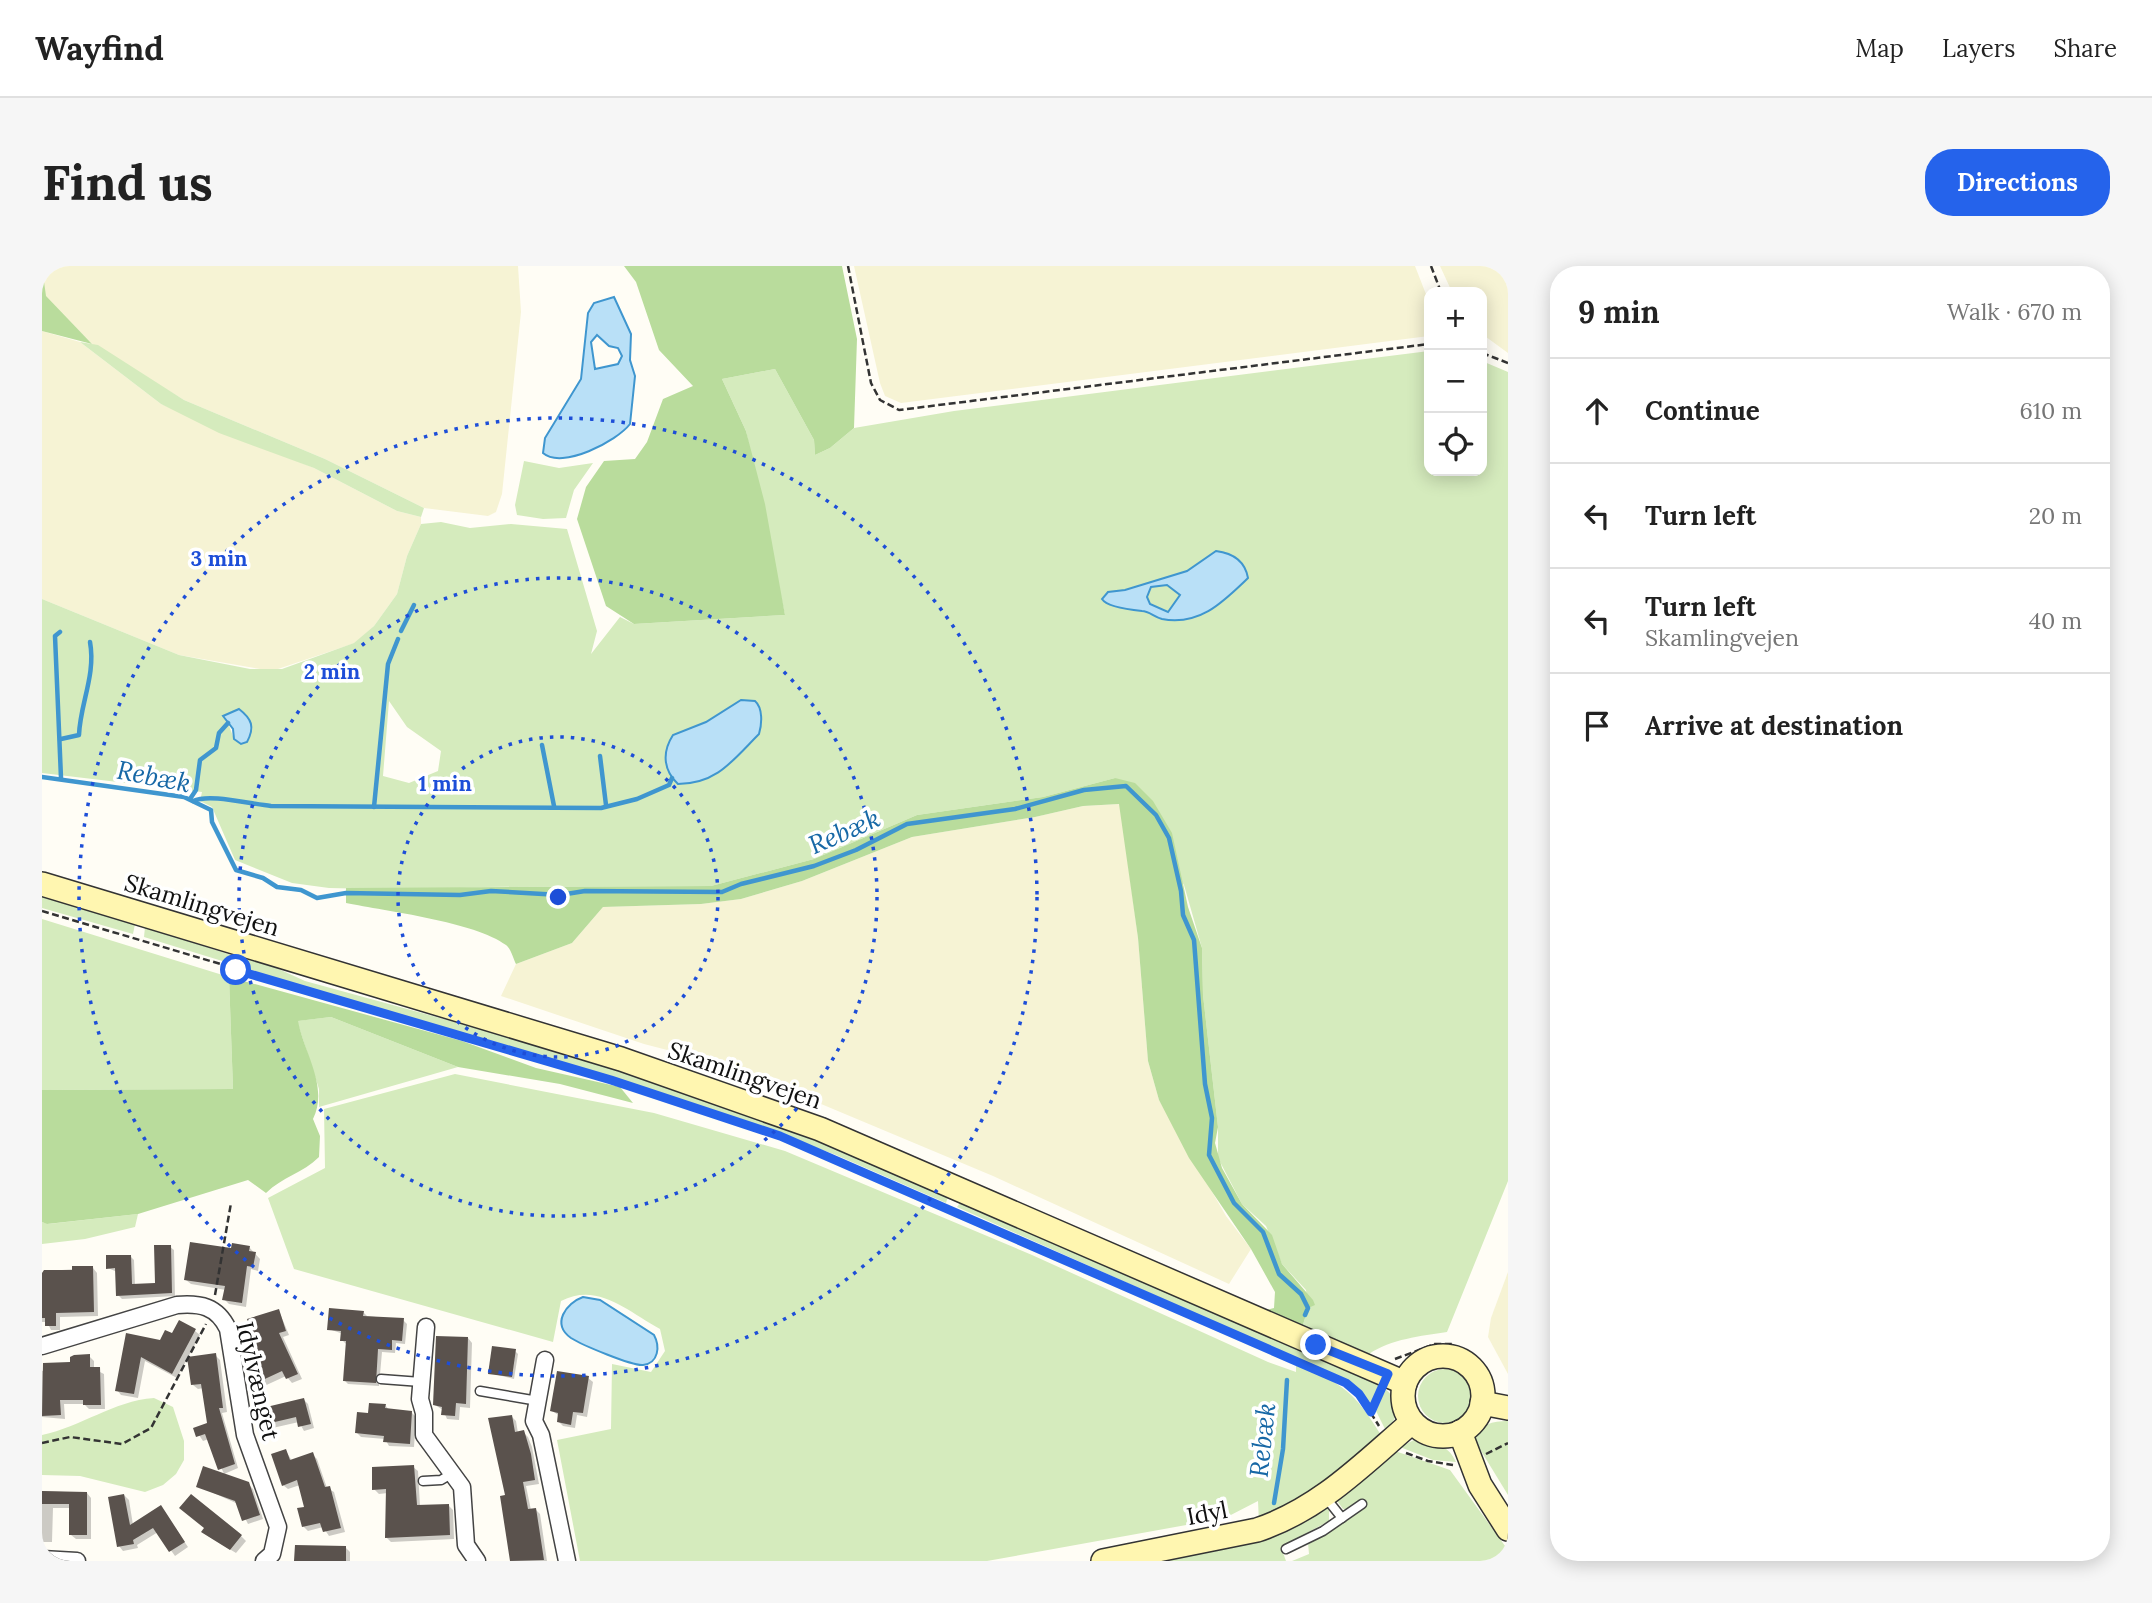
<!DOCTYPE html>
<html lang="en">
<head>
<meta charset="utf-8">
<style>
	:root { --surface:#fff; --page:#f6f6f6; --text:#222; --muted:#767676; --line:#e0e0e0; --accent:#2563eb }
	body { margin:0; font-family:Lora,serif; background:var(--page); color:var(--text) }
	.controls { position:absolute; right:21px; top:21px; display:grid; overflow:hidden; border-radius:14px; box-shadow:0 4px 18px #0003 }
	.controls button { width:63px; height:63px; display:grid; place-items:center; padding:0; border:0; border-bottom:2px solid var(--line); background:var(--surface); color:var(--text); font:35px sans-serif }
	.stop { position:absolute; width:21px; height:21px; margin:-16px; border:5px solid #2563eb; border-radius:50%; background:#fff }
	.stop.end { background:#2563eb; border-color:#fff; box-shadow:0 2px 7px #0008 }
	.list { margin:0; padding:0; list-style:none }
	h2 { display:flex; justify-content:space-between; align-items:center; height:91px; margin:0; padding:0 28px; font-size:30px }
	h2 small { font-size:23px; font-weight:400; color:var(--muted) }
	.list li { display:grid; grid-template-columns:46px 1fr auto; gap:21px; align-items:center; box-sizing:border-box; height:105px; padding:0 28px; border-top:2px solid var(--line) }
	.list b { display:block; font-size:26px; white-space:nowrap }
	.list p { margin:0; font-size:23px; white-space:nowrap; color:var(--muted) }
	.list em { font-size:23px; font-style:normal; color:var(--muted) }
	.icon { flex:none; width:38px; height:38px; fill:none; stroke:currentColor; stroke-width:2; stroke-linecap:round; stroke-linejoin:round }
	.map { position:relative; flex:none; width:1466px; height:1295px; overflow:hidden; border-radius:28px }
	header { display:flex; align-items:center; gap:42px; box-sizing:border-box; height:98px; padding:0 35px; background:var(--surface); border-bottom:2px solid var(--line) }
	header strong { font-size:33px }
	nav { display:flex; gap:38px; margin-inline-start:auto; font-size:24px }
	.intro { display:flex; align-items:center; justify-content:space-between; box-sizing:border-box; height:168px; padding:0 42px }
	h1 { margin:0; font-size:49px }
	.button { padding:18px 32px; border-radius:28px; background:var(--accent); color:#fff; font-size:24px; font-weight:700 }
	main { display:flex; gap:42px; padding:0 42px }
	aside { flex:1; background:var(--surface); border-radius:28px; box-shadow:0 4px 18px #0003 }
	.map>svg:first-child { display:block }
	.farmland { fill:#f6f3d4 }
	.green { fill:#d5ebbd; fill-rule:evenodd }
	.forest { fill:#b9dc9c }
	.water { fill:#b9e0f7; stroke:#3f96cf; stroke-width:2; fill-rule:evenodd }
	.shadow { fill:#0003 }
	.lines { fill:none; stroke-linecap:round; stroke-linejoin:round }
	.stream { stroke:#3f96cf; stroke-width:4.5 }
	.building { fill:#5a524d }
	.lane-casing { stroke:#444; stroke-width:11 }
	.street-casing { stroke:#444; stroke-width:19 }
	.secondary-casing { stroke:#333; stroke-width:26 }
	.path { stroke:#333; stroke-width:2.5; stroke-dasharray:7 3.5; stroke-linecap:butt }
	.lane { stroke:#fff; stroke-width:8 }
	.street { stroke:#fff; stroke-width:16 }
	.secondary { stroke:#fff6b0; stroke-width:23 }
	.route { stroke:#2563eb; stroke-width:9 }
	.ring { fill:none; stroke:#1d4ed8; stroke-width:3.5; stroke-dasharray:3.5 7 }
	.labels { text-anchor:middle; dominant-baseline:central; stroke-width:7; stroke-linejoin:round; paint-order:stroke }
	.street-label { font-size:24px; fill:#111; stroke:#fff }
	.water-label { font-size:26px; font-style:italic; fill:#1768a6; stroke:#fff }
	.centre { fill:#1d4ed8; stroke:#fff; stroke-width:3.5 }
	.ring-label { font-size:21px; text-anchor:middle; font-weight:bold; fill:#1d4ed8; stroke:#fff; stroke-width:7; stroke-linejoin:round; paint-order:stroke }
</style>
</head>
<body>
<header>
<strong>Wayfind</strong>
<nav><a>Map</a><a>Layers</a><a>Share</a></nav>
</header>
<div class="intro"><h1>Find us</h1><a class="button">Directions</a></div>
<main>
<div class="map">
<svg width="1466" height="1295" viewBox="0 0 1466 1295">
	<rect width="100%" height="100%" fill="#fffdf5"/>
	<g class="farmland">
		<path d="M0,0h476l3,46 -19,182 -6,18 -8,4 -64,-8 -99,-49 -141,-59 -92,-56 -47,-48z"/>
		<path d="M812,0h561l14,36v34l-528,67 -16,-7 -5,-13z"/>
		<path d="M1398,0h68v87l-26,-19v-42h-30z"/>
		<path d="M0,65l38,11 81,62 153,64 83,43 24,6v7l-14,32 -10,38 -23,32 -19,17 -83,28 -93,-16 -137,-56z"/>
		<path d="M1078,538l18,134 10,123 11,39 67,116 25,33 -22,35 -236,-108 -260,-109 -89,-23 -143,-48 15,-32 56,-21 31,-36 98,-3 40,-5 61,-18 110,-44 123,-20 48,-11z"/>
		<path d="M1466,1006v102l-20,-37 3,-19z"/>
	</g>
	<g class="green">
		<path d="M38,76l18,3 86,55 141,59 99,49 -3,9 -24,-6 -83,-43 -95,-35 -58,-29z"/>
		<path d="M1387,85v120h53v-110l26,11v809l-61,151c-26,4 -56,7 -78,22l-67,-26 6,-20 -2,-18 -24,-26 -16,-38 -24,-22 -24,-46v-31l-15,-132 -1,-47 -18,-63 -69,-107 -72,19 -126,18 -103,44 -103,27 -230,1 -64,3 -88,-2 -37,-5 -57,-23 -23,-53 -12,-6 2,-9 -160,-19v-174l137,56 71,14h32l72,-26 20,-17 23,-32 10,-38 14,-32 20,-2 29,6 41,-4 56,5 30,102 -6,23 29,-37 14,7 151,-9 -39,-184 -24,-52 53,-10 39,71 1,15 15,-7 24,-20 100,-17zM347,435l18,26 34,24 -3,20 -29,12 -26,-7zM197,443c13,10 18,26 2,35l-7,-5 -6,-16z"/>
		<path d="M482,195l35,7 34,-5 -19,27 -8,28 -23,1 -26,-4 -2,-10z"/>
		<path d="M0,629l93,29 -2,10 -91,-26z"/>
		<path d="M0,653l187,58 4,112 -191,1z"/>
		<path d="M103,661l86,28 1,9 -88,-27z"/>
		<path d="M206,689l57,26 292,80 195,65 157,67 -3,10 -110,-48 -96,-36 -483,-146 -14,-5z"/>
		<path d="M289,751l127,50 -139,40v-18l-22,-68z"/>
		<path d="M413,808l199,39 131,38 247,104 236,107 28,10v-8c47,20 58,27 85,71l-40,39 -82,49 -1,-22 -33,17 -238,43h-407l-23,-121 54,-11 1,-65 39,8 14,-21 -5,-22c-33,-18 -62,-47 -99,-28l-8,41 -259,-73 -26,-71 57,-30 -1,-59z"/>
		<path d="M918,937h11l410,181 -10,22 -16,-18 -19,-12 -379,-169z"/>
		<path d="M96,948l-3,13 -50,12 -43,5v-22l6,2z"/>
		<circle cx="1403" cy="1130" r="27"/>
		<path d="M1343,1123c16,12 16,28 0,40l-9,-18z"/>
		<path d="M112,1132l19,9 11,34v19l-8,14 -13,11 -18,7 -65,-16 -38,-1v-40c39,-8 71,-34 112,-37z"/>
		<path d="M1466,1155v74l-33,-54c3,-17 18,-20 33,-20z"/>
		<path d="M1376,1172c17,6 30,6 38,24l-23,-2 -33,-13z"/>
		<path d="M1353,1185l55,19 58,80v11h-216l17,-7 -1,-11 35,-21 21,-17 -3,-5 -13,9h-5l-8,-11z"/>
		<path d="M1283,1241l4,3v11l-48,26 5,14h-150z"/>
	</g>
	<g class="forest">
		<path d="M582,0h218l15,73 -3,89 -24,20 -15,7 -1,-15 -39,-71 -53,10 24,52 19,73 20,111 -151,9 -28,-18 -29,-87 9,-32 18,-26 31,-2 12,-17 16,-43 30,-13 -34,-36 -23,-68z"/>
		<path d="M0,1l4,29 46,48 -50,-13z"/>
		<path d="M1073,512l20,5 18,18 19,32 16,74 14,41 1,47 15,132 -3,16 7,25 20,36 30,31 10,29 31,36 2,5 -7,3 -6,20 -40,-17 12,-3 1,-16 -24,-43 -62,-91 -30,-58 -11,-39 -10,-123 -19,-134 -36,2 -48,11 -123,20 -110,44 -61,18 -40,5 -98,3 -31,36 -56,21c-3,-6 -5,-15 -10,-19 -31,-23 -120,-34 -160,-42v-15l365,-2 103,-27 103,-44 126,-18z"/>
		<path d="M187,711l233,64 74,27 84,19 13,16 -73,-19 -102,-17 -127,-50 -33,4c6,32 31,66 15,98l7,17 -1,21c-16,16 -37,20 -53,36l-18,-13 -110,34 -91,10 -5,-2v-132l191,-1z"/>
	</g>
	<g class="water">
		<path d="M572,31l17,37 -1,26 5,16 -5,48c-13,17 -68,46 -87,29l2,-15 36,-59 7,-66 6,-10zM555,69l12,11 9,2 4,8 -4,8 -23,5 -4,-27z"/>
		<path d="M1174,285c16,2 29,10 32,27 -25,24 -48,48 -86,41 -8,-2 -13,-8 -20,-8 -10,-1 -35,-4 -40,-12l6,-7 17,-2 62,-19zM1125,319l13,10 -12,17 -18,-8 -3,-7 4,-10z"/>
		<path d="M699,434l14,1c8,7 7,23 4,33 -26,26 -42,50 -81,50 -15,-14 -16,-32 -5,-49l33,-13z"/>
		<path d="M197,443c13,10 16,18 8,33l-6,2 -7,-5 -1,-10 -10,-13z"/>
		<path d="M541,1031l17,3 54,35c6,11 5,28 -11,30 -11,1 -61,-20 -72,-27 -20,-14 -5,-35 12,-41z"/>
	</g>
	<g class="shadow">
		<path d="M128,981l4,3 1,46 -53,3 -4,-4 -1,-23 -9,-4 22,-12 4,4 1,25h21z"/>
		<path d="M207,981l11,12 -2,12 -7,-2 -5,38 -17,-3 -5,-5 2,-9 -35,-6 -5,-4 46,-30z"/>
		<path d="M51,1002l4,5 1,43 -38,1v13h-9l-4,-8h-5v-48l4,-3z"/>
		<path d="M237,1045l10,24 -6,2 19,42 -10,4 -6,-7 -26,12 -5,-5 -2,-17 1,-29z"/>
		<path d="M321,1046l4,4 36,4 4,4 -2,20 -9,-1 -1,10 -13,-1 -3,34 -31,-2 -4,-4 2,-36 -4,-4 1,-6 -14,-5z"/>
		<path d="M153,1065l5,4 -23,43 -32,-17 -7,37 -17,-3 -4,-5 11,-55 33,7 12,-7z"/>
		<path d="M426,1072l4,5 -2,65 -10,-1 -1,13 -12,-1 -4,-9 -8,-5z"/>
		<path d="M473,1085l3,3 -4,25 -24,-6z"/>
		<path d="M173,1089l5,5 7,52 -5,1 16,55 -14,6 -15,-35 -6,2 -8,-12 14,-5 -5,-36 -6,1 -5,-4z"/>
		<path d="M47,1090l5,5v8l10,5 1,35h-16l-5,-5h-20l1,15 -23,-2v-46z"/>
		<path d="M546,1112l5,4 -6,35 -10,-2 -2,13 -12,-2 -4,-4 1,-6 -8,-5z"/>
		<path d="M262,1134l4,4 6,24 -10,3 -5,-9 -31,7 -4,-5z"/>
		<path d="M343,1139l5,6 22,2 4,4 -2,30 -25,-1 -4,-7 -24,-2 -4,-4 13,-18z"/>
		<path d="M470,1151l4,4 2,12 5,-1 5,5 4,10 7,37 -13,2 5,24h5l4,4 7,47h-35l-10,-63 5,-1z"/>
		<path d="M244,1185l6,10 20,-7 5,5 10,29 7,4 11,40 -16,4 -6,-9 -15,4 -5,-5 3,-18 -6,-23 -12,4 -5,-4z"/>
		<path d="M371,1201l5,4 2,35 28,-1 5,5 1,29 -63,3 -5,-5 2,-44 -9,1 -5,-5z"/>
		<path d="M206,1218l5,5 10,30 -15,5 -10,-20 -40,-18z"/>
		<path d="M0,1225l45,2 4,5v41h-15l-5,-4v-27h-18l-1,34h-10z"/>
		<path d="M82,1229l5,5 4,25 28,-18 27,40 -13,9 -17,-24 -21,13 1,3 -15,3 -4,-5z"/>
		<path d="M166,1270h33l5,5 -10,12z"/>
		<path d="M304,1282l4,4v9h-54z"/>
	</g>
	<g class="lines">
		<g class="stream">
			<path d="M359,365l13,-26"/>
			<path d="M18,366l-5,4 6,142"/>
			<path d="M19,473l18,-4c1,-31 17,-60 11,-93"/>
			<path d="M500,479l12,61"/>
			<path d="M558,490l6,49"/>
			<path d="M0,511l142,20 27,13 1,12 24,48 27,8 14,9 24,3 16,8 29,-5 114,2 31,-4 69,4 25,-4 137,1 19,-8 73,-18 42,-16 51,-26 108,-15 69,-19 42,-4 30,29 13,23 12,53 2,24 11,25 11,144 7,34 -3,37 25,48 29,29 16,42 22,20 7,14 -3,7"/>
			<path d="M148,533l6,-9 4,-30 16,-12 3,-15 9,-10"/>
			<path d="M151,535c17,-8 56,3 78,5l330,2 36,-9 32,-14 3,-7"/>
			<path d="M332,541l14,-143 10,-25"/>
			<path d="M1232,1237l9,-54 4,-69"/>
		</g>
	</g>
	<g class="building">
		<path d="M148,976l41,6 1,-5 18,3 -1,5 7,1 -3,15 -6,-1 -5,37 -20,-3 3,-14 -41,-6z"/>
		<path d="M112,979h17l1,48 -56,3 -1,-28 -9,1v-14h25l1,29 23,-1z"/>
		<path d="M30,1000h21l1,46 -38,1v13h-11v-8h-3v-45l2,-3h28z"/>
		<path d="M287,1042l35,3 -1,5 41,2 -2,23 -10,-1v10l-14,-1 -2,34 -33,-2 3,-40h-6l1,-10 -14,-1z"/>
		<path d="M237,1043l7,22 -7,2 19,41 -12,5 -4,-8 -28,13 -8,-17 5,-2 -7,-26 8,-3 -5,-17z"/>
		<path d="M137,1054l17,9 -24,45 -31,-17 -7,37 -19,-3 11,-58 34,7 5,-10 7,3z"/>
		<path d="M394,1070l32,1 -2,67 -10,-1 -1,13 -14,-1 1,-8 -9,-2z"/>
		<path d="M450,1080l24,3 -4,28 -24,-3z"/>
		<path d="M174,1087l7,55h-4l16,56 -17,6 -13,-36 -9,3 -3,-9 14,-5 -6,-39 -10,1 -4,-28z"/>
		<path d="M48,1088v13h10l1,38h-18v-5h-23l1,15 -19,1 1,-53 27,-1v-5l4,-2z"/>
		<path d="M515,1105l32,5 -6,37 -10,-1 -2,13 -14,-3 1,-9 -8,-2z"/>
		<path d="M262,1132l7,26 -13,3 -2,-10 -34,8 -4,-16z"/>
		<path d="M327,1137l17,1 -1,4 27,3 -2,33 -27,-2 1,-6 -29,-3 2,-21 11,1z"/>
		<path d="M470,1149l3,17 9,-2 7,24 4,26 -12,2 5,27 8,-1 8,52 -34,1 -10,-65 5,-1 -17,-77z"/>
		<path d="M244,1183l4,11 23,-8 12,35 5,-1 11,42 -18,4 -3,-9 -18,4 -5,-19 7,-1 -7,-27 -15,6 -11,-32z"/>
		<path d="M372,1199l3,40 32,-1 1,31 -65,3 1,-49 -14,1v-23z"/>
		<path d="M161,1200l46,16 11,33 -18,6 -7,-20 -39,-14z"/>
		<path d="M0,1225l45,1v43h-18v-31h-27z"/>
		<path d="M82,1228l6,31 31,-20 24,37 -16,10 -16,-24 -20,12 1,4 -17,3 -9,-50z"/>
		<path d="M149,1228l51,41 -12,15 -29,-18 3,-4 -25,-20z"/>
		<path d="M253,1279l51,1v15h-52z"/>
	</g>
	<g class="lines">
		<g class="lane-casing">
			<g id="lane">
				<path d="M339,1113l40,3"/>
				<path d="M438,1125l58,10"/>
				<path d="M381,1215l18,-1 12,-7"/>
				<path d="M1284,1232l16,20"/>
				<path d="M1244,1283l37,-18 39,-27"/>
			</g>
		</g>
		<g class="street-casing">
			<g id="street">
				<path d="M384,1061l-6,72 4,14v22l38,52 4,58 11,16"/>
				<path d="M0,1080l135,-41c23,-2 40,1 51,24l17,106 33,92 -6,27 -8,7"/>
				<path d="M503,1094l-11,61 7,14 26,126"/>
				<path d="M0,1293l35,2"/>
			</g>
		</g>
		<g class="secondary-casing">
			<g id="secondary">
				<path d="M0,618l579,175 199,70 585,254"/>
				<circle cx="1401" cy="1130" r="40"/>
				<path d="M1440,1137l26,5"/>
				<path d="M1418,1166l20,53 28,44"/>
				<path d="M1061,1295l154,-31c63,-21 106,-66 155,-108"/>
			</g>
		</g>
		<g class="path">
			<path d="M806,0l23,117 9,17 19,10 530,-66"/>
			<path d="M1389,0l10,26"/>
			<path d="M1440,87l26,10"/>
			<path d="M0,645l569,169 169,56 565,247 14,11 20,32"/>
			<path d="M173,1029l16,-92"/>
			<path d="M1353,1093l40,-15h20"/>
			<path d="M1329,1146l9,-20"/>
			<path d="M0,1177l28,-6 52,7 29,-16 55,-104"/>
			<path d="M1364,1187l22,8 25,4"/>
			<path d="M1444,1188l22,-11"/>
		</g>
		<use href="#lane" class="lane"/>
		<use href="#street" class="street"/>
		<use href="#secondary" class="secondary"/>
	</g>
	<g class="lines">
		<path class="route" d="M194,704l375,110 169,56 566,247 13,11 12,18 17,-38 -72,-29"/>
	</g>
	<g class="ring">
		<circle cx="516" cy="631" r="160"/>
		<circle cx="516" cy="631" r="319"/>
		<circle cx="516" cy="631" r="479"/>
	</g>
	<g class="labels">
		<g class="street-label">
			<text transform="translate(160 639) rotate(17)">Skamlingvejen</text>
			<text transform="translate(703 809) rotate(19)">Skamlingvejen</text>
			<text transform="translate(216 1115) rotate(77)">Idylvænget</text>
			<text transform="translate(1165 1247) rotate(-11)">Idyl</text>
		</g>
		<g class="water-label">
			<text transform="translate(112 510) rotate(11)">Rebæk</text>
			<text transform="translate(802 565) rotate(-24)">Rebæk</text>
			<text transform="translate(1220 1174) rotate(-84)">Rebæk</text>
		</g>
	</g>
	<circle cx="516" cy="631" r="10" class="centre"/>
	<g class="ring-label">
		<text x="177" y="300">3 min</text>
		<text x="290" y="413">2 min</text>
		<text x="403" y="525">1 min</text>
	</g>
</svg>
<div class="controls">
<button>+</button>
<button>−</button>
<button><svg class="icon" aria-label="locate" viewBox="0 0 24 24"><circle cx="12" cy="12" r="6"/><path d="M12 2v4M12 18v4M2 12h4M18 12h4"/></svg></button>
</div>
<div class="stop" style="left:194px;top:704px"></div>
<div class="stop end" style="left:1274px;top:1079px"></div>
</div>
<aside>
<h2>9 min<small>Walk · 670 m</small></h2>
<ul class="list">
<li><svg class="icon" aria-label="ahead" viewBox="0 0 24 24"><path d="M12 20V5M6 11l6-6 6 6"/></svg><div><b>Continue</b></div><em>610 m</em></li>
<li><svg class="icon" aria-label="left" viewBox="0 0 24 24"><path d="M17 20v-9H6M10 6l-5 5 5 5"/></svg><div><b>Turn left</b></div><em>20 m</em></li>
<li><svg class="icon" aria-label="left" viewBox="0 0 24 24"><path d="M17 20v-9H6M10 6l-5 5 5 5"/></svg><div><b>Turn left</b><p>Skamlingvejen</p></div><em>40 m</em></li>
<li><svg class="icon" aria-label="arrive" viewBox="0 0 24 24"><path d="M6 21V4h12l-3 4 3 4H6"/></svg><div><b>Arrive at destination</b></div></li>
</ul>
</aside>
</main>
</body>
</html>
